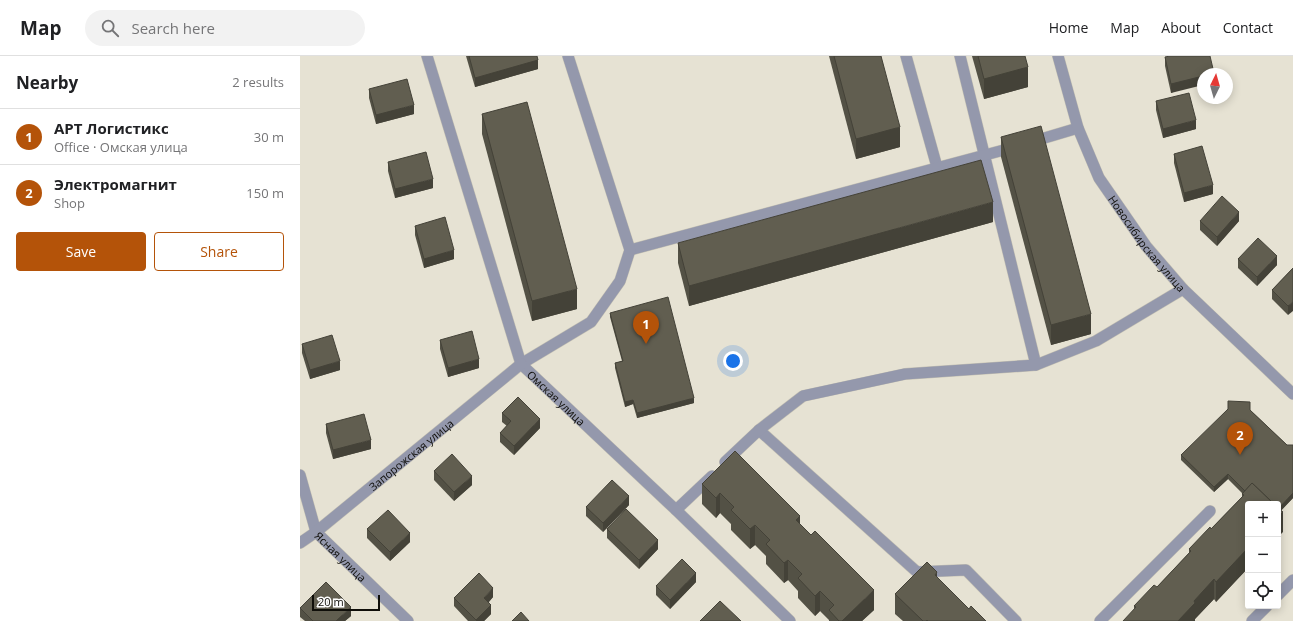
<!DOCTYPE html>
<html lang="en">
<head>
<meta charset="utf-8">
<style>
	:root { --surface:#fff; --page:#f2f2f2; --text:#202124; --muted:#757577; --line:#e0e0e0; --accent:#b45309 }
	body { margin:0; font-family:"Open Sans",sans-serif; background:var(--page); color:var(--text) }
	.controls { position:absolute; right:12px; bottom:12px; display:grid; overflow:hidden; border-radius:4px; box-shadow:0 2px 10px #0003 }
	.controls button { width:36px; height:36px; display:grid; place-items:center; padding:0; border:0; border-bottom:1px solid var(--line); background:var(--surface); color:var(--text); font:20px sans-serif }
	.compass { position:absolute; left:897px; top:12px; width:36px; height:36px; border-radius:50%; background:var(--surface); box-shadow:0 2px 10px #0003; rotate:5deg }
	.scale { position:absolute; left:12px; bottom:10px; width:68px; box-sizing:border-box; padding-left:4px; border:2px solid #0f0e09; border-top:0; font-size:11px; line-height:14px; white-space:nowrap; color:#0f0e09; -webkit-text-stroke:3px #fff; paint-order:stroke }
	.you { position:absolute; left:433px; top:305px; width:14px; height:14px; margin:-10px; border:3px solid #fff; border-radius:50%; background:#1a73e8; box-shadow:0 0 0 6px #1a73e833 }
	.badge { display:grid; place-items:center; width:26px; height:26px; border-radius:50%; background:var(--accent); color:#fff; font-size:13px; font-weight:700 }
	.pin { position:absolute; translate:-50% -33px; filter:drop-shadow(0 1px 2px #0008) }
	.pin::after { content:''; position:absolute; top:21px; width:14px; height:12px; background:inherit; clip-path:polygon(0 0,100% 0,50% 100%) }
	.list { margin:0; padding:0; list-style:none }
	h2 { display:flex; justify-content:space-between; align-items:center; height:52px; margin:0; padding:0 16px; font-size:17px }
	h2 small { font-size:13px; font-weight:400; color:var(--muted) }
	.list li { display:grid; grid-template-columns:26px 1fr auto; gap:12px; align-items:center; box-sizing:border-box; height:56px; padding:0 16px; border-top:1px solid var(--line) }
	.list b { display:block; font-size:15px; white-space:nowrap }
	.list p { margin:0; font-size:13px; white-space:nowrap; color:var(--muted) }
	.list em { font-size:13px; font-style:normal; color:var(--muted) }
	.actions { display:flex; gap:8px; padding:12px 16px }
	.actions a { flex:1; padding:9px 0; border:1px solid var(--accent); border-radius:4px; text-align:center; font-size:14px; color:var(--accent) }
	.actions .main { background:var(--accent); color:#fff }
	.icon { flex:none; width:22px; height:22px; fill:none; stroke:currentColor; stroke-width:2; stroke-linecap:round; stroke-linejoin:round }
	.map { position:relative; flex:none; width:993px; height:565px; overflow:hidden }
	header { display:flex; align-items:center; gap:24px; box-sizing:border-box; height:56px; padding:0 20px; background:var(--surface); border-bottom:1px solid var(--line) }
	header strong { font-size:19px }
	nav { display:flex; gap:22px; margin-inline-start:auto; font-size:14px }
	.search { width:280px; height:36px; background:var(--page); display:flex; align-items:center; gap:10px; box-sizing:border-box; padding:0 14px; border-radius:22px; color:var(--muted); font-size:15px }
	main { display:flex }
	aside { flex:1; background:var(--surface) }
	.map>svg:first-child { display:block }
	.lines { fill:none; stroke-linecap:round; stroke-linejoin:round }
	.service-casing { stroke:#c4c0b3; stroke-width:12 }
	.minor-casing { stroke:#c4c0b3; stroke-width:12 }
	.service { stroke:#9498ac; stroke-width:11 }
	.minor { stroke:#9498ac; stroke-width:11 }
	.wall { fill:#535145 }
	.shaded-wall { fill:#444238 }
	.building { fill:#615e50; stroke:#444238 }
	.labels { text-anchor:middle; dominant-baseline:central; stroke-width:4; stroke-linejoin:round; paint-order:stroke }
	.street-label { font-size:11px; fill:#0f0e09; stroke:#fff }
</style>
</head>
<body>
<header>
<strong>Map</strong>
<div class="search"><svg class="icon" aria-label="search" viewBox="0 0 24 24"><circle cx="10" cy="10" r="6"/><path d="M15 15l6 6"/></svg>Search here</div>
<nav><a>Home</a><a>Map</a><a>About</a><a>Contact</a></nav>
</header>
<main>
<aside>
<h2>Nearby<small>2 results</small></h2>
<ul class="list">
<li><span class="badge">1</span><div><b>АРТ Логистикс</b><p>Office · Омская улица</p></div><em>30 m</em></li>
<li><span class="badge">2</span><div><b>Электромагнит</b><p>Shop</p></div><em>150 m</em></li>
</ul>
<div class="actions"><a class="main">Save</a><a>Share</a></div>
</aside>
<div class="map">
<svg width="993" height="565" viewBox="0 0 993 565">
	<rect width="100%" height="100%" fill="#e6e2d3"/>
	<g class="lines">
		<g class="service-casing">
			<g id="service">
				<path d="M606,0l31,111"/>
				<path d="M660,0l76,309"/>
				<path d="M731,86l47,-14"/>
				<path d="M330,194l385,-103"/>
				<path d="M221,308l70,-42 29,-41 10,-31 -62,-194"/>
				<path d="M459,374l158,142 49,-2 50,51"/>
				<path d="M425,406l34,-32 44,-34 102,-22 131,-9 60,-24 87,-52"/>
				<path d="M376,454l36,-34"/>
				<path d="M800,565l110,-110"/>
			</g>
		</g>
		<g class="minor-casing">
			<g id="minor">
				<path id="s1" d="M127,0l94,308 155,146 114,111"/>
				<path id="s2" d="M758,0l20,72 21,50 47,68 37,43 110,105"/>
				<path id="s3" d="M0,419l16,57 92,89"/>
				<path id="s4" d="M0,487l16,-11 205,-168"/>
				<path d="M978,539l15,-15"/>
				<path d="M952,565l15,-15"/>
			</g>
		</g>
		<use href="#service" class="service"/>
		<use href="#minor" class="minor"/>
	</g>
	<g class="wall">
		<path d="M166,0h71l1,13 -63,18z"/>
		<path d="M529,0h52l19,91 -44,12z"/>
		<path d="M672,0h53l3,31 -44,12z"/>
		<path d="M865,1l49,17 -43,19 -6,-27z"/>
		<path d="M69,33l45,25 -38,10 -7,-26z"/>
		<path d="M856,45l40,28 -33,9 -7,-28z"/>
		<path d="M182,58l95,195 -45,12 -50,-187z"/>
		<path d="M701,81l90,197 -40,11 -50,-188z"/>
		<path d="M874,98l39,40 -29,8 -10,-39z"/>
		<path d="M88,106l45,26 -38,10 -7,-27z"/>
		<path d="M900,165h39l-22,25 -17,-16z"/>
		<path d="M693,166l-304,84 -11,-43v-20z"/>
		<path d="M115,170l39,33 -30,9 -9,-33z"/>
		<path d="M938,203l39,6 -20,21 -19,-18z"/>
		<path d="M993,212l-5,47 -16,-16v-9z"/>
		<path d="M310,257l84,90 -57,15 -4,-14 -8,3 -10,-39v-5l7,-2 -12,-44z"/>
		<path d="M140,284l39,28 -31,9 -8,-28z"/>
		<path d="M2,288l38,26 -30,9 -8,-26z"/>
		<path d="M950,354l37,35h6v53l-12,12 2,22 -35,-28v64l-32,34 -2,-3 -19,20v2l-61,-12v-3l23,-19 32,-34v-4l22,-20 31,-32v-4l-14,-14 -14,13 -33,-32v-5z"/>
		<path d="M202,357l38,15 -26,27 -14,-13v-9l7,-7 -5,-4z"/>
		<path d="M26,368l45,25 -38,10 -7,-26z"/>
		<path d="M134,415l38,14 -18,16 -20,-21z"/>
		<path d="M402,428l98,40 74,86 -12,11h-33v-1l-9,-9 -5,5 -17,-18v-7l-10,-11 -4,3 -18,-19v-8l-11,-11 -5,4 -19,-19v-6l-11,-11 -4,5 -14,-14z"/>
		<path d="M329,449l-26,27 -17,-16v-9z"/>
		<path d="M67,473l43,13 -20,19 -23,-23z"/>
		<path d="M307,473l51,20 -19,20 -32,-31z"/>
		<path d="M637,522l32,31 17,12h-83l-8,-7v-20z"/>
		<path d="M396,526l-26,27 -14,-14v-9z"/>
		<path d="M193,541l-4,5 2,12 -7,7h-16l-14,-15v-8z"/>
		<path d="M0,552l51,8 -6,5h-40l-5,-4z"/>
	</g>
	<g class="shaded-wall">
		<path d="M238,4v9l-63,18v-9z"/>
		<path d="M728,11v20l-44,12v-20z"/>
		<path d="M903,20v9l-32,8v-9z"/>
		<path d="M114,49v9l-38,10v-9z"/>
		<path d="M896,64v9l-33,9v-9z"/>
		<path d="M600,71v20l-44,12v-20z"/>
		<path d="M133,123v9l-38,10v-9z"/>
		<path d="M913,129v9l-29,8v-9z"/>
		<path d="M693,146v20l-304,84v-20z"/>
		<path d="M939,156v9l-22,25v-9z"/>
		<path d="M154,194v9l-30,9v-9z"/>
		<path d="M977,200v9l-20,21v-9z"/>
		<path d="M277,233v20l-45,12v-20z"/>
		<path d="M993,246v9l-5,4v-9z"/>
		<path d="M791,258v20l-40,11v-20z"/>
		<path d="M179,303v9l-31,9v-9z"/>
		<path d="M40,305v9l-30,9v-9z"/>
		<path d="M394,342v5l-57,15v-5z"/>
		<path d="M333,344v4l-8,3v-5z"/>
		<path d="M240,363v9l-26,27v-9z"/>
		<path d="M71,384v9l-38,10v-9z"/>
		<path d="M928,418v5l-14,13v-5z"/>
		<path d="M172,420v9l-18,16v-9z"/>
		<path d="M420,437v20l-4,5v-20z"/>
		<path d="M993,437v5l-15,16v-5z"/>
		<path d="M329,440v9l-26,27v-9z"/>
		<path d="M983,456v20l-5,5v-20z"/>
		<path d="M500,460v20l-4,-16z"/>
		<path d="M455,469v20l-5,4v-20z"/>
		<path d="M110,477v9l-20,19v-9z"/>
		<path d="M358,484v9l-19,20v-9z"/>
		<path d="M948,489v23l-32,34v-20z"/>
		<path d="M488,504v20l-4,3v-20z"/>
		<path d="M637,516v20l-2,-17z"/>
		<path d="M396,517v9l-26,27v-9z"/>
		<path d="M914,523v20l-19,20v2h-17l16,-20z"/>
		<path d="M193,532v9l-9,10v-9z"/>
		<path d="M574,534v20l-12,11h-20z"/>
		<path d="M520,535v20l-5,5v-20z"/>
		<path d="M191,549v9l-7,7h-8v-1z"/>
		<path d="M51,551v9l-6,5h-9z"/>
	</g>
	<g class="building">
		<path d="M169,0h68l1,4 -63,18z"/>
		<path d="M534,0h47l19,71 -44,12z"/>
		<path d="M678,0h47l3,11 -44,12z"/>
		<path d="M870,0h40l4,17 -4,1h-7v2l-32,8 -6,-27z"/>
		<path d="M107,23l7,26 -38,10 -7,-26z"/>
		<path d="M889,37l7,27 -33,9 -7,-28z"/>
		<path d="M227,46l50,187 -45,12 -50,-187z"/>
		<path d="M741,70l50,188 -40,11 -50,-188z"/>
		<path d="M902,90l11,39 -29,8 -10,-39z"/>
		<path d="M126,96l7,27 -38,10 -7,-27z"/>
		<path d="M681,104l12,42 -304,84 -11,-43z"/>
		<path d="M922,140l17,16 -22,25 -17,-16z"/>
		<path d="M145,161l9,33 -30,9 -9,-33z"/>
		<path d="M958,182l19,18 -20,21 -19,-18z"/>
		<path d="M993,212v34l-5,4 -16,-16z"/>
		<path d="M368,241l26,101 -57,15 -4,-13 -8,2 -10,-39 8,-2 -13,-48z"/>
		<path d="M172,275l7,28 -31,9 -8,-28z"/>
		<path d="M32,279l8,26 -30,9 -8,-26z"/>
		<path d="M218,341l22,22 -26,27 -14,-13 11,-12 -9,-8z"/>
		<path d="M928,345l22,1v8l37,35h6v48l-14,15h-1v-4h-4l-22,-21 -7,8 -17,-17 -14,13 -33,-32 47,-46z"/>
		<path d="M64,358l7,26 -38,10 -7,-26z"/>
		<path d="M435,395l65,65 -4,4 15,15 4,-4 59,59 -32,31h-3l-10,-11 5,-5 -14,-14 -5,5 -17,-18 4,-4 -14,-14 -4,3 -18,-19 4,-4 -15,-15 -5,4 -19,-19 3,-3 -14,-14 -4,5 -14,-14z"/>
		<path d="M152,398l20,22 -18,16 -20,-21z"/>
		<path d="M312,424l17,16 -26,27 -17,-16z"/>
		<path d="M952,427l22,21h-26v44l-32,34 -2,-3 -20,22 1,2 -17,18h-55l13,-14 -2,-1 20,-21 3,2 34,-36 -2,-2 21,-22 1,2 33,-34 -2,-1z"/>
		<path d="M978,452l5,4 -5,5z"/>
		<path d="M326,453l32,31 -19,20 -32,-31z"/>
		<path d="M88,454l22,23 -20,19 -23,-23z"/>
		<path d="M382,503l14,14 -26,27 -14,-14z"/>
		<path d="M627,506l10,10 -2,3 34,34 2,-3 15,15h-58l-1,-1 -1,1h-3l-28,-27z"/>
		<path d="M179,517l14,15 -9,10 7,7 -15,15 -22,-22z"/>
		<path d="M26,526l25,25 -15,14h-23l-13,-13z"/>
		<path d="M420,545l21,20h-41z"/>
		<path d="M221,556l8,9h-17z"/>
	</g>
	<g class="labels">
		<g class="street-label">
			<text stroke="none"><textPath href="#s2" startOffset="210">Новосибирская улица</textPath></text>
			<text stroke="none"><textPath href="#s1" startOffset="371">Омская улица</textPath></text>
			<text stroke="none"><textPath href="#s4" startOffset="142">Запорожская улица</textPath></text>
			<text stroke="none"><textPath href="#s3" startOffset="94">Ясная улица</textPath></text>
		</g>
	</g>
</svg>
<div class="controls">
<button>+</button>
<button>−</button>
<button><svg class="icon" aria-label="locate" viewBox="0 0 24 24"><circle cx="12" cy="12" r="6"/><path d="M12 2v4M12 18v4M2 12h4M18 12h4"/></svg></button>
</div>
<svg class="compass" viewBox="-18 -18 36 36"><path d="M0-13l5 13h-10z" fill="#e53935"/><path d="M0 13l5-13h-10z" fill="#757577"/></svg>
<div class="scale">20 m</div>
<div class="you"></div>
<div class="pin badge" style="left:346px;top:288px">1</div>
<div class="pin badge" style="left:940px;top:399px">2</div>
</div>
</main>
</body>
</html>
